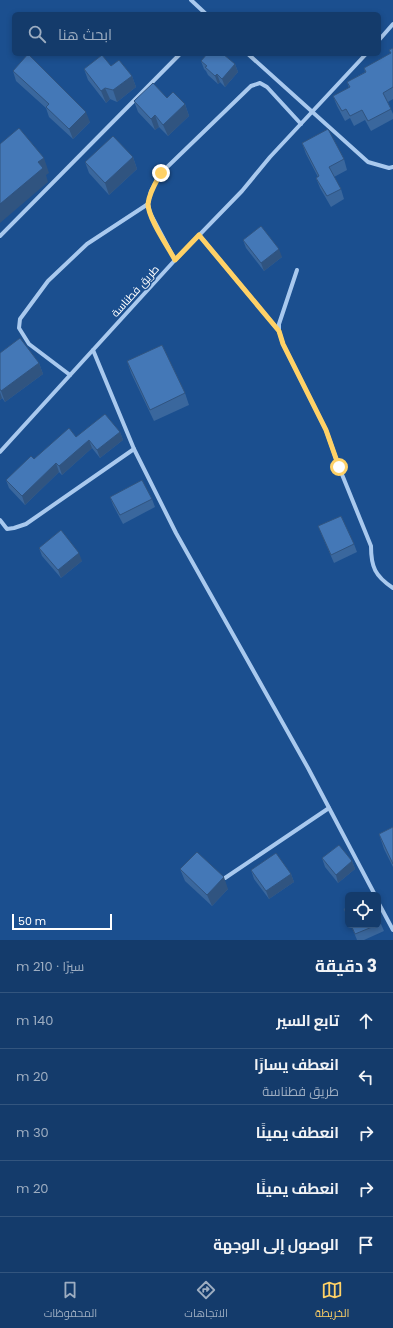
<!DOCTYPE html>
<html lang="ar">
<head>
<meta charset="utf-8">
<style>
	:root { --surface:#143b6b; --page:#1d4271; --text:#f1f3f6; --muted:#9dadc1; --line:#33557e; --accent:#ffd166 }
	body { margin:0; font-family:Poppins,Cairo,sans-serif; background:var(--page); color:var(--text); direction:rtl }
	.controls { position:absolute; right:12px; bottom:12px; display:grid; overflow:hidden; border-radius:6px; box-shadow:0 2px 6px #0003 }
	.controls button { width:36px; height:36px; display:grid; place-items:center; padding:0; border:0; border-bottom:1px solid var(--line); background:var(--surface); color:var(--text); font:20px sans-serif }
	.scale { position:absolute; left:12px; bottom:10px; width:100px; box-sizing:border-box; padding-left:4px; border:2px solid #fff; border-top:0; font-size:11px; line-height:14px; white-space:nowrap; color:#fff; -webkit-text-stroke:3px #1b4f8f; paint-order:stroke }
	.stop { position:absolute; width:12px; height:12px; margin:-9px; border:3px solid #ffd166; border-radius:50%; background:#fff }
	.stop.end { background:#ffd166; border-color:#fff; box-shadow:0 1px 4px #0008 }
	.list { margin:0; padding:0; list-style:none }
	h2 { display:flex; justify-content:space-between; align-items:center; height:52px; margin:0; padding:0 16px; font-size:17px }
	h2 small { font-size:13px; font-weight:400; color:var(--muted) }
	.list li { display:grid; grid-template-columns:26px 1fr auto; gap:12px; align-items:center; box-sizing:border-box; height:56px; padding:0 16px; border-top:1px solid var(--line) }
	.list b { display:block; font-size:15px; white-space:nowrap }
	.list p { margin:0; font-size:13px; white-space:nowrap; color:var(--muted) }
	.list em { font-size:13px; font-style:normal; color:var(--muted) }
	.icon { flex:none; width:22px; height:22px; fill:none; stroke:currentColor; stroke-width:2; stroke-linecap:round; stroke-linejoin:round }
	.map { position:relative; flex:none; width:393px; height:940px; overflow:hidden; direction:ltr }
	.search { position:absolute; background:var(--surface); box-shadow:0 2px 6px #0003; left:12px; right:12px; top:12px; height:44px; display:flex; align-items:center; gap:10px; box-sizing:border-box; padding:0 14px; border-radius:6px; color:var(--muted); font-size:15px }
	.sheet { height:332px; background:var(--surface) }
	nav { display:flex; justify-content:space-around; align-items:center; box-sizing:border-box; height:56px; border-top:1px solid var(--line); background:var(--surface); font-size:11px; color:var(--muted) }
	nav a { display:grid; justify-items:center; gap:2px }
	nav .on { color:var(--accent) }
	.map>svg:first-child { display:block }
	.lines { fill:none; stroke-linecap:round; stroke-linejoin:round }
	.street { stroke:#a9c9ee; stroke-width:4 }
	.wall { fill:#3a679d }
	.shaded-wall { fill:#305480 }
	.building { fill:#4478b7; stroke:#305480 }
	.route { stroke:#ffd166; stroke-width:5 }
	.labels { text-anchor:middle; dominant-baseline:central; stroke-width:3; stroke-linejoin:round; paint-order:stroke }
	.street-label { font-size:11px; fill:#fff; stroke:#1b4f8f }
</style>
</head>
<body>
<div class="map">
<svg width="393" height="940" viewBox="0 0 393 940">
	<rect width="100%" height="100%" fill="#1b4f8f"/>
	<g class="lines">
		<g class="street">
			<path d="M191,0l15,14"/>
			<path d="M379,40l14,-16"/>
			<path d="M248,54l120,108 21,6 4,-1"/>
			<path d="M199,235l80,96 4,13 43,86 13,37 32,79c0,21 4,30 22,42"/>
			<path d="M0,236l180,-182"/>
			<path d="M175,260l-25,-47 -2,-9 3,-13 10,-18 90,-87 9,-3 7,4 34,37"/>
			<path d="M279,331v-7l18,-54"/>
			<path d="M93,350l41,99 42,84 132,235 67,127"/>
			<path d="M70,375l-41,-31 -10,-16 1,-9 28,-38 39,-37 61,-40"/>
			<path d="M0,452l175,-192 67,-69 28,-34 96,-103"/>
			<path d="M0,520l7,9 7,-1 12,-4 108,-75"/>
			<path d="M225,878l104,-70"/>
			<path d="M378,902l15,28"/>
		</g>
	</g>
	<g class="wall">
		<path d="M393,48v51l-5,3 5,12v5l-22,12 -6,-11 -11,6 -4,-8 -5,3 -8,-15 -4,-10 16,-8 -2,-6 18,-10 -1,-4 27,-14 -2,-4z"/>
		<path d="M201,61l34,3 3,8 -13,15 -5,-5 -2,2 -10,-9 -2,-4 -2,-2z"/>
		<path d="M111,66l21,10 4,11 -19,15 -7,-3 -4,4 -18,-23 -4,-11z"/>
		<path d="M13,71l77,51 -17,17 -24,-22 -3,-9 -30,-27z"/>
		<path d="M167,98l18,6 4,12 -21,20 -9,-9 -4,3 -17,-18 -4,-11z"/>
		<path d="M302,143l42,16 3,11 -13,7 7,12 3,10 -13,8 -11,-19 -4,-10 2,-1 -12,-23z"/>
		<path d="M133,157l4,12 -28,26 -20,-22 -4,-11z"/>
		<path d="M243,240l39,17 -18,14 -18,-23z"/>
		<path d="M0,353l39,10 4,11 -38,28 -3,-4 -2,2z"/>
		<path d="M127,361l58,32 4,12 -35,16 -23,-48z"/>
		<path d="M120,432l3,8 -23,18 -8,-10 -30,27 -3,-3 -34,33 -16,-17 -3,-8 28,-21 42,-22z"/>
		<path d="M110,497l42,2 3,8 -32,17 -10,-19z"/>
		<path d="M318,526l36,18 3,8 -23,11z"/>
		<path d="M39,548l43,13 -21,17 -19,-22z"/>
		<path d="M393,827v40l-9,-18 -5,-15z"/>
		<path d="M322,858l30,3 3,8 -17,14 -13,-16z"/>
		<path d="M180,869l48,20 -16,17 -27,-25z"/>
		<path d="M251,870l40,4 3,8 -25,17 -15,-20z"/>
		<path d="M378,917l6,14 -20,9h-7l-6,-15h27z"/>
	</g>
	<g class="shaded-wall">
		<path d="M235,64l3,8 -13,15 -3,-8z"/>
		<path d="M217,74l3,8 -2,2 -3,-8z"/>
		<path d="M132,76l4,11 -19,15 -4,-12z"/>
		<path d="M105,88l5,11 -4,4 -5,-12z"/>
		<path d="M185,104l4,12 -21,20 -5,-11z"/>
		<path d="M86,112l4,10 -17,17 -4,-10z"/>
		<path d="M155,115l4,12 -4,3 -4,-11z"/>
		<path d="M133,157l4,12 -28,26 -4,-12z"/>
		<path d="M44,158l5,15 -3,2 2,7 -48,41v-19l38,-42z"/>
		<path d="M279,249l3,8 -18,14 -3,-8z"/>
		<path d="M39,363l4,11 -38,28 -4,-11z"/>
		<path d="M0,392l2,6 -2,2z"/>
		<path d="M120,432l3,8 -23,18 -3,-8z"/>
		<path d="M89,440l3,8 -30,27 -3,-9z"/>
		<path d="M56,463l3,9 -34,33 -3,-9z"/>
		<path d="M79,553l3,8 -21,17 -3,-8z"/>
		<path d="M352,861l3,8 -17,14 -2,-8z"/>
		<path d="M291,874l3,8 -25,17 -3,-8z"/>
		<path d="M224,877l4,12 -16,17 -5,-11z"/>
	</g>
	<g class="building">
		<path d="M393,48v39l-10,6 8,16 -23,12 -6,-11 -12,6 -4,-7 -4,2 -9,-15 17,-9 -3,-5 19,-10 -2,-4 27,-15 -2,-3z"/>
		<path d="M28,54l58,58 -17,17 -23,-22 3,-3 -36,-33z"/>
		<path d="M207,54h16l12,10 -13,15 -5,-5 -2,2 -10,-9 2,-1 -6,-5z"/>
		<path d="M102,55l9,11 8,-6 13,16 -19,14 -8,-2 -4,3 -17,-22z"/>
		<path d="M153,83l14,15 6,-6 12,12 -22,21 -8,-10 -4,4 -17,-18z"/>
		<path d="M19,128l25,30 -6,4 5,6 -43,36v-60z"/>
		<path d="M328,129l16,30 -15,8 12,22 -14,7 -11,-18 3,-2 -17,-33z"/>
		<path d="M113,136l20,21 -28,26 -20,-21z"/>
		<path d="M261,226l18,23 -18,14 -18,-23z"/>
		<path d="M20,338l19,25 -38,28 -1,-2v-36z"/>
		<path d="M162,345l23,48 -35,17 -23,-49z"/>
		<path d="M105,414l15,18 -23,18 -8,-10 -30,26 -3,-3 -34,33 -16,-16 25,-24 3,3 35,-31 7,9z"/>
		<path d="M142,480l10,19 -32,16 -10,-18z"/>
		<path d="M341,516l13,28 -23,11 -13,-29z"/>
		<path d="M61,530l18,23 -21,17 -19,-22z"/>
		<path d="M393,827v37l-14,-30z"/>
		<path d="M339,845l13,16 -16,14 -14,-17z"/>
		<path d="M197,852l27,25 -17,18 -27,-26z"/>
		<path d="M276,853l15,21 -25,17 -15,-21z"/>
		<path d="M348,908v9l-4,-8z"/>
		<path d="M378,917l3,6 -3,2z"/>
		<path d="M351,925h26l-22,9z"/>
	</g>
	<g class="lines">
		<path class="route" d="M161,173c-5,9 -12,20 -13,31 0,14 20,43 27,56l24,-25 80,96 4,13 43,86 13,37"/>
	</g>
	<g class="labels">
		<g class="street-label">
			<text transform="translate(135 291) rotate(-48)">طريق فطناسة</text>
		</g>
	</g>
</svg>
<div class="controls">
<button><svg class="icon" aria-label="locate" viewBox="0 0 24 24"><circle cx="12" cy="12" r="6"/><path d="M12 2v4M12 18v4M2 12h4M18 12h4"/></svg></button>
</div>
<div class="scale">50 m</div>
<div class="stop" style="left:339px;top:467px"></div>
<div class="stop end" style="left:161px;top:173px"></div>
<div class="search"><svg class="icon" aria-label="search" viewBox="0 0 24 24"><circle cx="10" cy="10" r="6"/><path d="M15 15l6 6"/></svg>ابحث هنا</div>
</div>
<section class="sheet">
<h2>3 دقيقة<small>سيرًا · 210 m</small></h2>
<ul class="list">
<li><svg class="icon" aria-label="ahead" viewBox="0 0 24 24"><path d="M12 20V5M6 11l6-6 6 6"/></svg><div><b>تابع السير</b></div><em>140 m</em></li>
<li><svg class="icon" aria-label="left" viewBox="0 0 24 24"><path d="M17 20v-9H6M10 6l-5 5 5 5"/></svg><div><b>انعطف يسارًا</b><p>طريق فطناسة</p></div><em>20 m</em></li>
<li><svg class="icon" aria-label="right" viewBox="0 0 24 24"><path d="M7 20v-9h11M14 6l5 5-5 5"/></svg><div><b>انعطف يمينًا</b></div><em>30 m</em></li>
<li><svg class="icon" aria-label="right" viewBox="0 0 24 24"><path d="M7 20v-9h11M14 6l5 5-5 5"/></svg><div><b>انعطف يمينًا</b></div><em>20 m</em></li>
<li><svg class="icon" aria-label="arrive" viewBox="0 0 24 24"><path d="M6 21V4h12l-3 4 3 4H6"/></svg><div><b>الوصول إلى الوجهة</b></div></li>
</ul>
</section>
<nav>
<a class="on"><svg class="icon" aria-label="map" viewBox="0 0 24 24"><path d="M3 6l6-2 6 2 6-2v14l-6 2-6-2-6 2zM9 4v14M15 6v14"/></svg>الخريطة</a>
<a><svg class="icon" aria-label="directions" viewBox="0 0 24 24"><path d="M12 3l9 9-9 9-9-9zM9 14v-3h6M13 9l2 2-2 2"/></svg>الاتجاهات</a>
<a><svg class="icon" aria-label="saved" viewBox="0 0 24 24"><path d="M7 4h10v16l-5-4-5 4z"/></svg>المحفوظات</a>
</nav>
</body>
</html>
